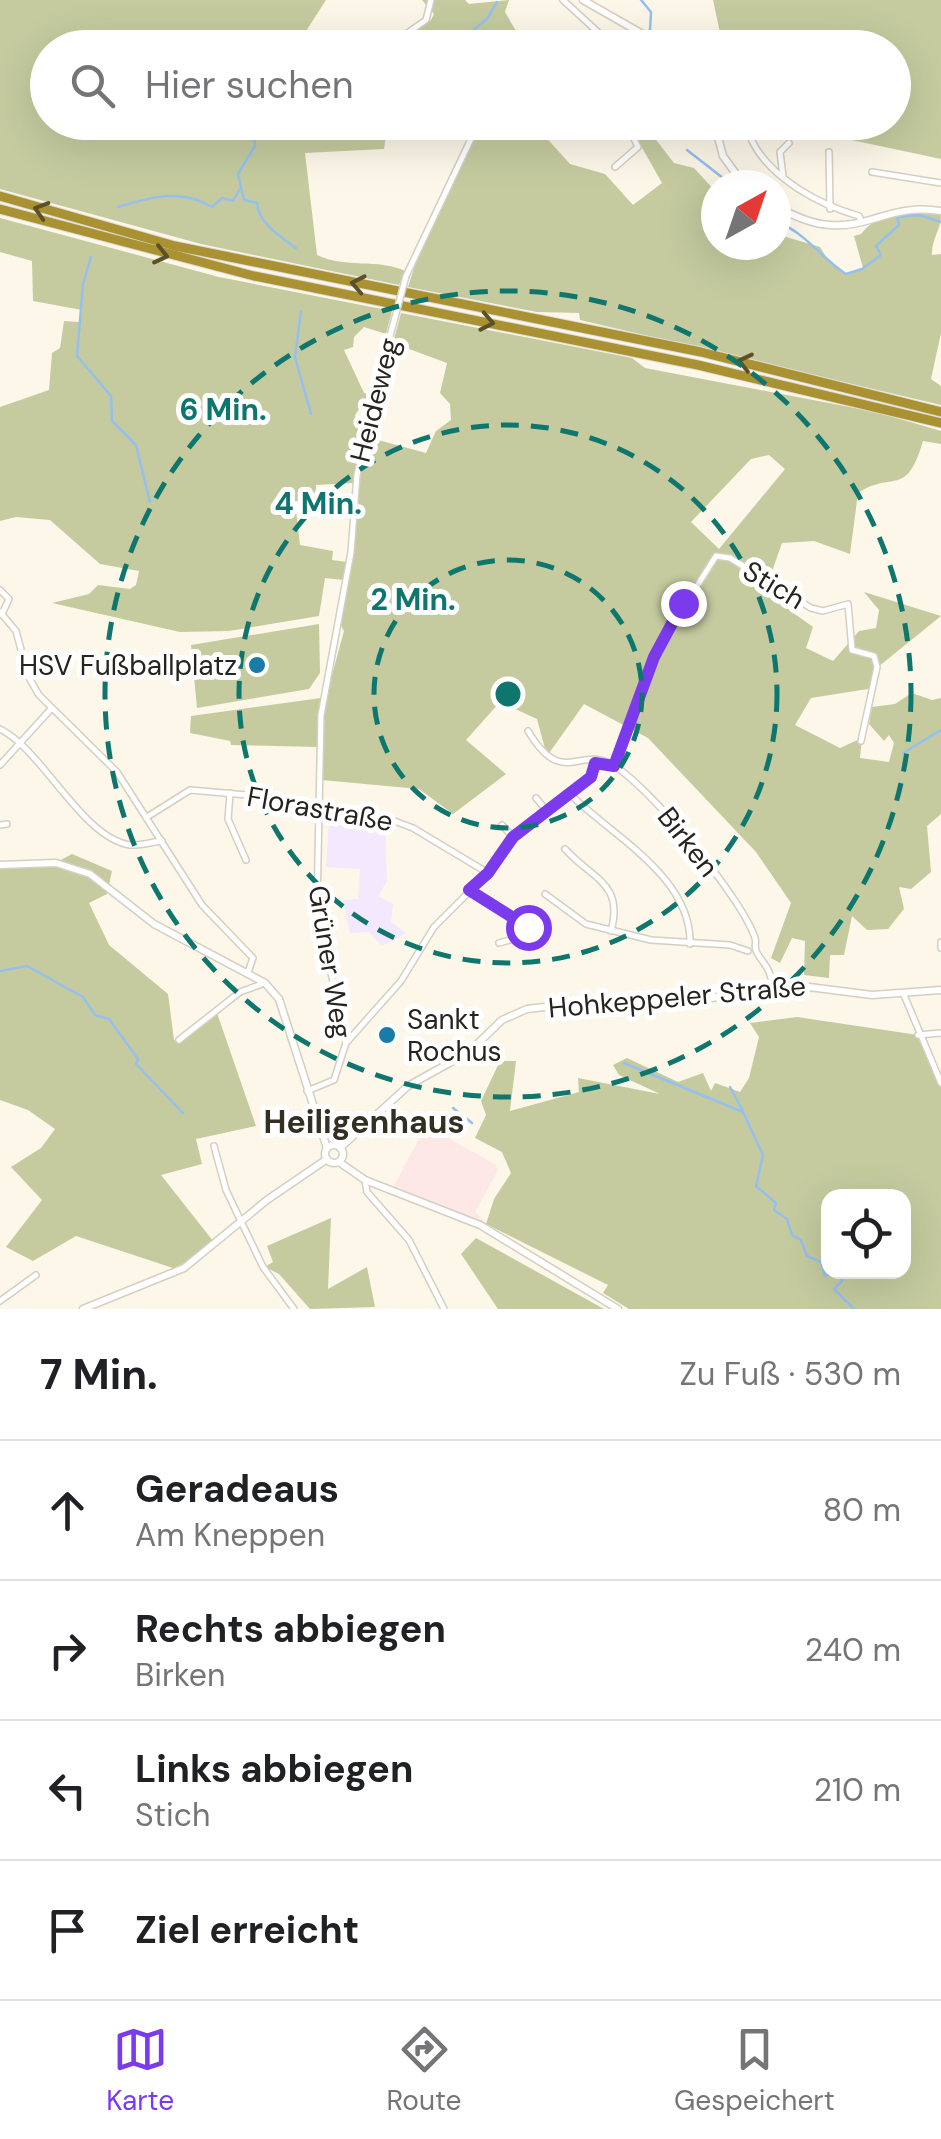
<!DOCTYPE html>
<html lang="de">
<head>
<meta charset="utf-8">
<style>
	:root { --surface:#fff; --page:#f6f6f6; --text:#202124; --muted:#757577; --line:#e0e0e0; --accent:#7c3aed }
	body { margin:0; font-family:"DM Sans",sans-serif; background:var(--page); color:var(--text) }
	.controls { position:absolute; right:30px; bottom:30px; display:grid; overflow:hidden; border-radius:20px; box-shadow:0 10px 40px #0002 }
	.controls button { width:90px; height:90px; display:grid; place-items:center; padding:0; border:0; border-bottom:2px solid var(--line); background:var(--surface); color:var(--text); font:50px sans-serif }
	.compass { position:absolute; left:701px; top:170px; width:90px; height:90px; border-radius:50%; background:var(--surface); box-shadow:0 10px 40px #0002; rotate:40deg }
	.stop { position:absolute; width:30px; height:30px; margin:-22px; border:8px solid #7c3aed; border-radius:50%; background:#fff }
	.stop.end { background:#7c3aed; border-color:#fff; box-shadow:0 2px 10px #0008 }
	.list { margin:0; padding:0; list-style:none }
	h2 { display:flex; justify-content:space-between; align-items:center; height:130px; margin:0; padding:0 40px; font-size:42px }
	h2 small { font-size:32px; font-weight:400; color:var(--muted) }
	.list li { display:grid; grid-template-columns:65px 1fr auto; gap:30px; align-items:center; box-sizing:border-box; height:140px; padding:0 40px; border-top:2px solid var(--line) }
	.list b { display:block; font-size:38px; white-space:nowrap }
	.list p { margin:0; font-size:32px; white-space:nowrap; color:var(--muted) }
	.list em { font-size:32px; font-style:normal; color:var(--muted) }
	.icon { flex:none; width:55px; height:55px; fill:none; stroke:currentColor; stroke-width:2; stroke-linecap:round; stroke-linejoin:round }
	.map { position:relative; flex:none; width:941px; height:1309px; overflow:hidden }
	.search { position:absolute; background:var(--surface); box-shadow:0 10px 40px #0002; left:30px; right:30px; top:30px; height:110px; display:flex; align-items:center; gap:25px; box-sizing:border-box; padding:0 35px; border-radius:55px; color:var(--muted); font-size:38px }
	.sheet { height:690px; background:var(--surface) }
	nav { display:flex; justify-content:space-around; align-items:center; box-sizing:border-box; height:140px; border-top:2px solid var(--line); background:var(--surface); font-size:28px; color:var(--muted) }
	nav a { display:grid; justify-items:center; gap:5px }
	nav .on { color:var(--accent) }
	.map>svg:first-child { display:block }
	.commercial { fill:#fde7e7 }
	.education { fill:#f3e8fd }
	.green { fill:#c5cb9f; fill-rule:evenodd }
	.lines { fill:none; stroke-linecap:round; stroke-linejoin:round }
	.stream { stroke:#95c0ee; stroke-width:2.5 }
	.street-casing { stroke:#d4cfc0; stroke-width:8 }
	.secondary-casing { stroke:#d4cfc0; stroke-width:9 }
	.highway-casing { stroke:#dcdcdb; stroke-width:11 }
	.street { stroke:#fff; stroke-width:5 }
	.secondary { stroke:#fff; stroke-width:6 }
	.highway { stroke:#aa9233; stroke-width:9 }
	.street-bridge-casing { stroke:#d4cfc0; stroke-width:8; stroke-linecap:butt }
	.street-bridge { stroke:#fff; stroke-width:5 }
	.oneway { stroke:#5b5026 }
	.route { stroke:#7c3aed; stroke-width:12 }
	.ring { fill:none; stroke:#0f766e; stroke-width:5; stroke-dasharray:18 12 }
	.poi-dot { fill:#197ba7; stroke:#fff; stroke-width:4 }
	.labels { text-anchor:middle; dominant-baseline:central; stroke-width:10; stroke-linejoin:round; paint-order:stroke }
	.street-label { font-size:28px; fill:#26241e; stroke:#fff }
	.poi-label { font-size:28px; fill:#26241e; stroke:#fff; text-anchor:end }
	.quarter-label { font-size:32px; font-weight:bold; fill:#332f23; stroke:#fff }
	.centre { fill:#0f766e; stroke:#fff; stroke-width:5 }
	.ring-label { font-size:30px; text-anchor:middle; font-weight:bold; fill:#0f766e; stroke:#fff; stroke-width:10; stroke-linejoin:round; paint-order:stroke }
</style>
</head>
<body>
<div class="map">
<svg width="941" height="1309" viewBox="0 0 941 1309">
	<rect width="100%" height="100%" fill="#fcf7e8"/>
	<path class="commercial" d="M426,1126l69,38 3,6 -23,42 11,12 -92,-38z"/>
	<path class="education" d="M329,821l56,1 2,59 -9,15 15,8 -2,18 15,11 -24,13 -13,-14 -19,1 -7,-33 15,-1 2,-30 -34,-2z"/>
	<g class="green">
		<path d="M0,0h326l-20,31 6,16 -264,1v74l340,1 -4,26 -79,4 12,102c29,14 61,3 88,16l-6,14 -198,-41 -201,-55z"/>
		<path d="M422,0h43l4,4 40,-4 -4,12 18,31 -3,5h-126l37,-28 3,-6z"/>
		<path d="M713,0h228v159l-160,-34 113,-3v-74l-171,-1z"/>
		<path d="M482,123h51l37,41 35,10 28,31 29,-22 -31,-55 12,-5 31,40 20,5 22,24v53h60v-11l44,13 8,13 18,14 17,-6 -9,-32 7,-2c20,-25 51,-22 80,-19 0,15 -10,25 -9,40l9,-1v79l-10,46 10,7v19l-361,-85 -1,-7 -42,-1 -129,-25 11,-35z"/>
		<path d="M0,218l219,59 173,34 -6,23 -22,-7 -10,10 -1,10 -9,3 20,43 8,3 -3,10h-8l-6,9 7,26 -9,42 -37,2v15l-21,1 5,44 33,6 -1,9 15,2 -3,18 -19,-2 -6,38 -90,15 -49,1 -128,-29 37,-9 9,-9 32,4 6,-4 3,-14 -39,-7 -50,-44 -34,-3 -16,4v-114l49,-17 3,-37 8,-5 4,-27 15,1 3,-12 -49,-9 -1,-40 -32,-9z"/>
		<path d="M401,313l231,45 13,10 231,44 65,19v13l-18,-3c-17,58 -30,29 -65,52l-8,61 -36,-13 -32,2 -16,45 27,18 -1,6 21,15 -7,21 27,13 26,-30 17,-3 3,-18 -15,-18 77,24 -63,51 -4,21 -63,10 -16,27 45,23 22,-10 -2,20 29,4 5,-19 -5,-8 -5,6 -15,-17 3,-17 23,-3 17,-11 20,7 9,-2v116l-14,12 4,46 -20,17 -12,-2 5,22 -16,20 -21,1 -15,-14 -8,39h-14l-1,23 -25,-3 1,-34 -13,-3 -12,25 -9,-5 20,-55 -35,-51 -108,-114 -64,-34 -37,52 -10,-37 -37,-17 -34,38 40,34 -53,40 -34,-25 -97,-9 3,-79 19,-70 -4,-7c12,-62 15,-124 27,-187l59,16 10,-22 15,-11 -1,-16 -10,-11 7,-30 -54,-20zM769,455l16,14 -66,80 -28,-27 60,-63z"/>
		<path d="M319,624l1,49 -11,16 -112,19 -6,-63z"/>
		<path d="M321,698l-4,49 -86,-2 -1,-4 -40,-8 1,-17z"/>
		<path d="M72,854l40,17 -5,23 -18,9 20,42 59,49 6,46h8l35,-27 39,113 -60,13 6,25 -41,11 52,66 -37,28 -100,-33 -43,25 -27,-14 36,-47 -31,-33 30,-19 14,-19 -27,-19 -28,-10v-235l55,-2z"/>
		<path d="M797,1017l121,18 23,48v226h-312l-26,-16 5,-8 -122,-61 8,-25 17,-26 -9,-21 -27,-14 11,-23 -5,-14 19,-40h16l-6,50 69,-19 -1,-14 82,16 -41,-19 -6,-10 14,-7 51,24 25,-9 8,18 4,-8 25,9 9,-14 10,-41 -9,-14zM828,1196h76v76h-76z"/>
		<path d="M331,1218l-3,71 39,-22 8,40 -65,2 -31,-35 -14,-7 8,-5 -6,-16z"/>
		<path d="M476,1238l128,71h-106l-37,-55z"/>
	</g>
	<g class="lines">
		<g class="stream">
			<path d="M641,0l10,12 -1,18"/>
			<path d="M648,44l1,4"/>
			<path d="M451,48l36,-29 10,-17"/>
			<path d="M687,150l45,35"/>
			<path d="M241,188l3,12 13,3c1,20 24,34 39,45"/>
			<path d="M118,207c33,-10 63,-19 94,0l10,-9 11,3 8,-14 -3,-13 17,-28 -2,-24"/>
			<path d="M776,221c31,13 44,36 70,53l16,-5 19,-14 -5,-9 23,-21 -2,-8 22,-2 22,7"/>
			<path d="M91,257l-8,27 -6,72 34,40 1,25 24,24 14,57"/>
			<path d="M301,311l-6,46 16,57"/>
			<path d="M903,753l38,-23"/>
			<path d="M0,971l27,-5 56,31 12,18 14,4 29,40 -2,5 47,49"/>
			<path d="M624,1063l119,49 20,43 -7,31 20,17 -2,7 13,9 5,16 9,5 6,16 14,6 4,14 11,-4"/>
			<path d="M730,1087l13,24"/>
			<path d="M453,1108l19,15"/>
			<path d="M840,1272l2,9 -8,8 20,20"/>
		</g>
		<g class="street-casing">
			<g id="street">
				<path d="M563,0l37,34 7,14"/>
				<path d="M386,48l40,-28 5,-20"/>
				<path d="M752,141c19,38 68,64 107,75l2,5"/>
				<path d="M829,152l1,57"/>
				<path d="M615,167l23,-20 -12,-25"/>
				<path d="M872,172l69,11"/>
				<path d="M783,176l-3,-24 9,-9"/>
				<path d="M406,276l73,-154"/>
				<path d="M0,590l9,9 -7,15"/>
				<path d="M0,612l16,19 12,45 11,19 78,77 85,133 51,53 -5,14"/>
				<path d="M0,729c42,20 82,109 130,116 10,1 21,-3 32,-4"/>
				<path d="M528,731c35,58 50,14 85,34 37,22 129,133 142,173 2,8 -2,7 2,15 8,13 14,16 15,33"/>
				<path d="M0,765l51,-56"/>
				<path d="M614,766l47,-123 55,-87 14,2 81,50 12,3 25,-7 4,46 22,6 3,11 -16,74"/>
				<path d="M230,793l-2,26 18,41"/>
				<path d="M569,793c41,42 123,83 121,151"/>
				<path d="M536,798l10,12"/>
				<path d="M147,817l43,-27 57,5 71,18 63,3 32,12 75,45"/>
				<path d="M0,825l7,-1"/>
				<path d="M502,825l11,12"/>
				<path d="M565,849c28,31 59,34 46,82"/>
				<path d="M469,890l61,40 -2,5 -29,8"/>
				<path d="M545,894l41,30 65,16 79,5 18,6"/>
				<path d="M941,942v6"/>
				<path d="M904,995l37,88"/>
				<path d="M918,1035l23,-2"/>
				<path d="M179,1040l61,-48 25,-9"/>
				<path d="M346,1043l55,-62 33,-54 54,-54 25,-36 76,-58 6,-16"/>
				<path d="M307,1091l27,-11 12,-37 -29,-136 4,-192 30,-163 6,-77 33,-139"/>
				<path d="M214,1146l12,44 37,77 31,42"/>
				<path d="M365,1180l2,12 42,48 35,69"/>
				<path d="M0,1301l36,-26"/>
			</g>
		</g>
		<g class="secondary-casing">
			<g id="secondary">
				<path d="M583,0l84,48"/>
				<path d="M714,122l9,34 21,29"/>
				<path d="M776,207c17,8 35,17 54,18 41,3 63,-22 111,-14"/>
				<path d="M0,865l56,-2 34,11 64,50 111,59 14,16 48,149"/>
				<circle cx="334" cy="1154" r="9"/>
				<path d="M340,1148l68,-62 61,-34 33,-32 25,-11 79,-9 80,2 107,-17 79,10 69,-5"/>
				<path d="M339,1162l26,18 115,45 138,84"/>
				<path d="M83,1309l101,-41 83,-68 60,-41"/>
			</g>
		</g>
		<g class="highway-casing">
			<g id="highway">
				<path d="M0,196l175,50 526,106 240,60"/>
				<path d="M0,209l254,67 444,89 243,58"/>
			</g>
		</g>
		<use href="#street" class="street"/>
		<use href="#secondary" class="secondary"/>
		<use href="#highway" class="highway"/>
		<g class="street-bridge-casing">
			<path id="street-bridge" d="M390,336l16,-60"/>
		</g>
		<use href="#street-bridge" class="street-bridge"/>
	</g>
	<defs><path id="oneway-chevron" d="M-2-3.5L2.5 0L-2 3.5" fill="none" stroke-width="1.6" stroke-linecap="round" stroke-linejoin="round" transform="scale(2.5)"/></defs>
	<g class="oneway">
		<use href="#oneway-chevron" transform="translate(41 210) rotate(-163)"/>
		<use href="#oneway-chevron" transform="translate(161 255) rotate(13)"/>
		<use href="#oneway-chevron" transform="translate(358 284) rotate(-169)"/>
		<use href="#oneway-chevron" transform="translate(487 322) rotate(11)"/>
		<use href="#oneway-chevron" transform="translate(745 362) rotate(-167)"/>
	</g>
	<g class="lines">
		<path class="route" d="M528,927l-59,-37 19,-17 25,-36 78,-60 4,-14 19,3 40,-109 29,-54"/>
	</g>
	<g class="ring">
		<circle cx="508" cy="694" r="134"/>
		<circle cx="508" cy="694" r="269"/>
		<circle cx="508" cy="694" r="403"/>
	</g>
	<g class="poi-dot">
		<circle cx="257" cy="665" r="10"/>
		<circle cx="387" cy="1035" r="10"/>
	</g>
	<g class="labels">
		<g class="street-label">
			<text transform="translate(375 400) rotate(-76)">Heideweg</text>
			<text transform="translate(774 585) rotate(31)">Stich</text>
			<text transform="translate(320 809) rotate(10)">Florastraße</text>
			<text transform="translate(688 842) rotate(52)">Birken</text>
			<text transform="translate(330 962) rotate(81)">Grüner Weg</text>
			<text transform="translate(677 997) rotate(-5)">Hohkeppeler Straße</text>
		</g>
		<g class="poi-label">
			<text x="237" y="665">HSV Fußballplatz</text>
			<text x="407" y="1019" text-anchor="start">Sankt<tspan x="407" dy="32">Rochus</tspan></text>
		</g>
		<g class="quarter-label">
			<text x="364" y="1122">Heiligenhaus</text>
		</g>
	</g>
	<circle cx="508" cy="694" r="15" class="centre"/>
	<g class="ring-label">
		<text x="223" y="420">6 Min.</text>
		<text x="318" y="514">4 Min.</text>
		<text x="413" y="610">2 Min.</text>
	</g>
</svg>
<div class="controls">
<button><svg class="icon" aria-label="locate" viewBox="0 0 24 24"><circle cx="12" cy="12" r="6"/><path d="M12 2v4M12 18v4M2 12h4M18 12h4"/></svg></button>
</div>
<svg class="compass" viewBox="-18 -18 36 36"><path d="M0-13l5 13h-10z" fill="#e53935"/><path d="M0 13l5-13h-10z" fill="#757577"/></svg>
<div class="stop" style="left:528px;top:927px"></div>
<div class="stop end" style="left:683px;top:603px"></div>
<div class="search"><svg class="icon" aria-label="search" viewBox="0 0 24 24"><circle cx="10" cy="10" r="6"/><path d="M15 15l6 6"/></svg>Hier suchen</div>
</div>
<section class="sheet">
<h2>7 Min.<small>Zu Fuß · 530 m</small></h2>
<ul class="list">
<li><svg class="icon" aria-label="ahead" viewBox="0 0 24 24"><path d="M12 20V5M6 11l6-6 6 6"/></svg><div><b>Geradeaus</b><p>Am Kneppen</p></div><em>80 m</em></li>
<li><svg class="icon" aria-label="right" viewBox="0 0 24 24"><path d="M7 20v-9h11M14 6l5 5-5 5"/></svg><div><b>Rechts abbiegen</b><p>Birken</p></div><em>240 m</em></li>
<li><svg class="icon" aria-label="left" viewBox="0 0 24 24"><path d="M17 20v-9H6M10 6l-5 5 5 5"/></svg><div><b>Links abbiegen</b><p>Stich</p></div><em>210 m</em></li>
<li><svg class="icon" aria-label="arrive" viewBox="0 0 24 24"><path d="M6 21V4h12l-3 4 3 4H6"/></svg><div><b>Ziel erreicht</b></div></li>
</ul>
</section>
<nav>
<a class="on"><svg class="icon" aria-label="map" viewBox="0 0 24 24"><path d="M3 6l6-2 6 2 6-2v14l-6 2-6-2-6 2zM9 4v14M15 6v14"/></svg>Karte</a>
<a><svg class="icon" aria-label="directions" viewBox="0 0 24 24"><path d="M12 3l9 9-9 9-9-9zM9 14v-3h6M13 9l2 2-2 2"/></svg>Route</a>
<a><svg class="icon" aria-label="saved" viewBox="0 0 24 24"><path d="M7 4h10v16l-5-4-5 4z"/></svg>Gespeichert</a>
</nav>
</body>
</html>
